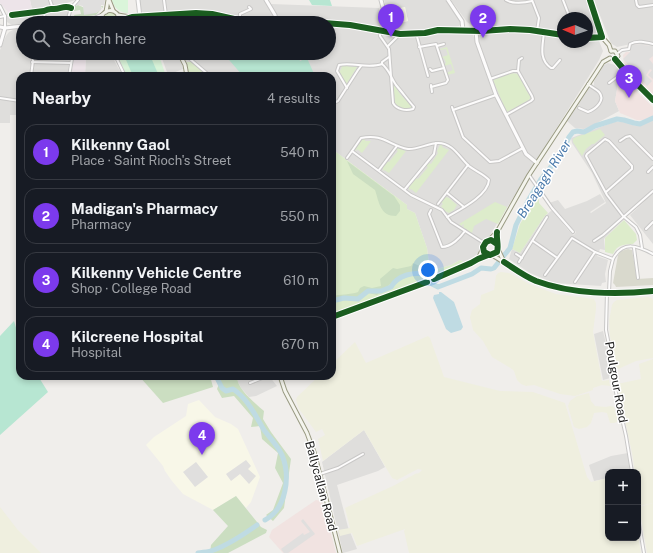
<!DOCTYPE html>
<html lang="en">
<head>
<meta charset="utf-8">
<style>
	:root { --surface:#171b24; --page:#242831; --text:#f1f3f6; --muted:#9ea1a6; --line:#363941; --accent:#7c3aed }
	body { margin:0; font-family:"Public Sans",sans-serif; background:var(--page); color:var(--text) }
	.controls { position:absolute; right:12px; bottom:12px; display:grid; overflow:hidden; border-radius:8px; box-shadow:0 2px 6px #0003 }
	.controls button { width:36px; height:36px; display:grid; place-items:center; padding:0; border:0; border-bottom:1px solid var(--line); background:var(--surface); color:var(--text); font:20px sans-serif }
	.compass { position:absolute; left:557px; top:12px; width:36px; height:36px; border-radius:50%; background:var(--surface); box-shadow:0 2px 6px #0003; rotate:272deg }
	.you { position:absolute; left:428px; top:270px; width:14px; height:14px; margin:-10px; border:3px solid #fff; border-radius:50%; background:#1a73e8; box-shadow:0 0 0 6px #1a73e833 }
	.badge { display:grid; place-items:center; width:26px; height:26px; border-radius:50%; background:var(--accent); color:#fff; font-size:13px; font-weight:700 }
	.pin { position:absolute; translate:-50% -33px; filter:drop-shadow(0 1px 2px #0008) }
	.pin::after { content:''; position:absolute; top:21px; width:14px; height:12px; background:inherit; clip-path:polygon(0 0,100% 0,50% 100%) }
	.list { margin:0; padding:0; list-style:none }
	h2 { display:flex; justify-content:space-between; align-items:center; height:52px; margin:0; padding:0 16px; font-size:17px }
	h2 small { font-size:13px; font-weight:400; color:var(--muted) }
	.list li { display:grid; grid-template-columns:26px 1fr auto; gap:12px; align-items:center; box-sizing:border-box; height:56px; margin:0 8px 8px; padding:0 8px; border:1px solid var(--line); border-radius:12px }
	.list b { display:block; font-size:15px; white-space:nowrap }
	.list p { margin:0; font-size:13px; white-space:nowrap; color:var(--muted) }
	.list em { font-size:13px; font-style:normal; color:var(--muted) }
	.icon { flex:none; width:22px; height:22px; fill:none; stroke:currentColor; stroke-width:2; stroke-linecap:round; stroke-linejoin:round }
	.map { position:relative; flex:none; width:653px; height:553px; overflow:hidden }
	.search { position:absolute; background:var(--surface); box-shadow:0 2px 6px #0003; left:16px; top:16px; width:320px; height:44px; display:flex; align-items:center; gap:10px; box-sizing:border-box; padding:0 14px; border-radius:22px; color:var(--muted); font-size:15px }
	.panel { position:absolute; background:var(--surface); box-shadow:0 2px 6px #0003; left:16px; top:72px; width:320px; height:308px; border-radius:12px }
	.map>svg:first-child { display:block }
	.residential { fill:#dfdedc }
	.commercial { fill:#f1e3e1 }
	.industrial { fill:#ede4e9 }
	.education { fill:#f8f7e8 }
	.construction { fill:#d9d9cd }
	.farmland { fill:#efefdf }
	.grass { fill:#ddeccb }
	.forest { fill:#cbdec1 }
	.park { fill:#daf5da }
	.pitch { fill:#b7e6d2 }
	.parking { fill:#e0dfde }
	.water { fill:#bfdbe3 }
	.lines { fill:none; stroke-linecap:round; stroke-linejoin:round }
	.river { stroke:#bfdbe3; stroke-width:5 }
	.minor-casing { stroke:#c9c8c7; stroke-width:4 }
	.tertiary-casing { stroke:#c9c8c7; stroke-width:5 }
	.secondary-casing { stroke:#999a82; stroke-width:5 }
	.minor { stroke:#fdfcfc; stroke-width:2 }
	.tertiary { stroke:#fdfcfc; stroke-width:3 }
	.secondary { stroke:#f4f4ed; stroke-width:3 }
	.cycleway-casing { stroke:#fff; stroke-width:8 }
	.cycleway { stroke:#1b5e20; stroke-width:6 }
	.labels { text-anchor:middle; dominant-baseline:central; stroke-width:3; stroke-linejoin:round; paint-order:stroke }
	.street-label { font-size:12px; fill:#222; stroke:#fff }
	.water-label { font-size:13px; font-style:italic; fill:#4a7aab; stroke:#fff }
</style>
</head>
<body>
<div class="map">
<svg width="653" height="553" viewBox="0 0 653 553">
	<rect width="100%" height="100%" fill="#f0eeeb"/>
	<g class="residential">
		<path d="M30,0h45l-19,7 -21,3 -3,-1z"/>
		<path d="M138,0h126l9,16 -2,4h-29l-11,-5 -21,-4 -22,-1 -43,3 -3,-1z"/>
		<path d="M384,0h61l15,21v4l-1,1 -7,2h-16l-16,3h-27l-2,-6 17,-4 -3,-14 -18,4z"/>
		<path d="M451,0h135l12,30 -1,3 -3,3 -7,1v-19h-24v14l-35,-5 -50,1 -5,-2 -6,-4z"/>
		<path d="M594,0h59v46l-22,-2 -14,3 -5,-3 -2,-3z"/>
		<path d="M271,4l108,4 3,17 -1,1h-7l-50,-6 -45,-2 -4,-5z"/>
		<path d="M65,7l1,2h2l1,2 -2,6 -3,3 -41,3 -11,2 -5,-3 -1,-6h12l34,-5z"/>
		<path d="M185,16l27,1 28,6h-68l4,-1z"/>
		<path d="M329,26l24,1 20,5 28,4h14l22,-4h26l9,1 2,4h4l4,-4 41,-1v1l40,4v5l34,-1h2l4,10 -4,9 -119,191 -7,7 -9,4 -4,-2 -9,5 -21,6 -3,-23 -12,-35 -8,-4v-4l-71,-53 -4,1v-77h-143l-2,-12 -5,-11h147z"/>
		<path d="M23,28v25h48l-4,23h-47v39h-10v8h-10v-73l6,-14 3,-4 4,-2z"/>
		<path d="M86,53h26l3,9 8,14h-38z"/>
		<path d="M160,53h17l4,5 2,11 -15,6z"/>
		<path d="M608,63l7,2 8,11 -4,2 -4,23 4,10 -22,12 -13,6 -9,-1 -8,-7 21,-32 6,-3v-5l10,-16z"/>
		<path d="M653,119v125l-23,-29 16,-15 -18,15 -24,24 1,11 -5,-1 -3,7 11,4 -3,14 1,8 -4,1 -1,3 -47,-3 -24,-10 -21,-14 3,-10 8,4 24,-36 8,-7 16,20 6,5 2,-3 -11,-9 -16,-20 9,-3 7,9 22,-8 13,-7 5,8 -15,10 1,1 15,-10 -14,-30 -20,-30 -1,-5 43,-16h12l6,3 7,1z"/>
		<path d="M603,331l11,46 -11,3 -9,-46z"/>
		<path d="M237,376h32l8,10 -21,10 -7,1 -8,-9 -4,-8z"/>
		<path d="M364,430l21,37 -7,4 -41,14 11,42 9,22 -14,4 -21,-91z"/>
		<path d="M628,453l2,19h-22v6l-14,3 -5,-16 22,-9z"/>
	</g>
	<g class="commercial">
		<path d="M631,44l22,2v50l-19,-20 -10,-13 -1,-8 3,-3h4z"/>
		<path d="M623,76l11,13 19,18v9l-1,1 -9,3h-6l-17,-7 -5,-12 4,-23z"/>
		<path d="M316,500l5,1 2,3 13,49h-53l-14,-16 3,-7z"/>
	</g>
	<g class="industrial">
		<path d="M0,0h30l2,9h-3v2l-22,4 1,-3 -8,-9z"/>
		<path d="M74,53h12l-1,23h-14z"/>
	</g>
	<g class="education">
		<path d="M405,7l3,14 -17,4 -4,-14z"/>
		<path d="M199,400l16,17 16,7 7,5 22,48 -9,25 -5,6 -10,-12 -23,14 -30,-16 -11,-13 -7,-10 -2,-5 -17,-21 8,-8 32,-21 2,-12z"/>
	</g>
	<path class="construction" d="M628,249l4,1 5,29 16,-1v7l-37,2 -1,-2 -2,-2 5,-28 3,-4z"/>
	<g class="farmland">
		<path d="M501,272l8,1 22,12 25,9 38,5 2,4v6l-3,23 2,11 7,38 7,-1 1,6 -8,-1 -9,3v2l-18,6 -15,-2 -26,-9 -8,1 -5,-2 -4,-4 -3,-9 -2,-2 -20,-12 -9,-16 -10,-11 -3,-13 2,-7 8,-6 1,-9 13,-5 2,-14 2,-3z"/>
		<path d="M648,297l5,2v59l-17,3 -20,9 -6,-34 -1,-15 3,-16 2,-3 3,-2z"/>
		<path d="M428,336l2,2 14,39 56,14 33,1 32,11 22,74 4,5 17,-4v60h30v-3l3,18h-232l-5,-22 1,-2 -48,17 -5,-13 -12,3 -2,-6 12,-2 -5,-20 50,-23 20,-11 4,-1 3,-3 -4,-1 -21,11 -5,-2 -28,-48 -41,31 -5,-22 7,-4 -3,-6 -6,3 -17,-23 -3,-9 1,-3 22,-21h13v-12l23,-22 11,21z"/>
		<path d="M653,359v144l-14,3 -1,-34h-3l-3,-19 -15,-69 24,-5 -2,-15z"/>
		<path d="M589,393l2,8 4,5 11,1 4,-1 4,1 4,13 -1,2 -3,1h-4l-3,-10 -5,-1 -8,1 -3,10 -4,4 -8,2 -5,-2 -6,-21 2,-5 7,-5z"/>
		<path d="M653,503v50h-6l-8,-46z"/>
		<path d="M0,507l17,22 24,24h-41z"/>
	</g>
	<g class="grass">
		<circle cx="110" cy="18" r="6"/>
		<path d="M439,47l1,2 7,-2 8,26 -8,2 -1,-2 7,-3 -2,-6 -7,2v-2l2,-1 -2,-5h-2v-1l6,-2 -2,-6 -7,1z"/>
		<path d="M187,62h4l17,14h-19z"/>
		<path d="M341,65l12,2 3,-2 1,2 -11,18h-1l-1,-4 -6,-10h2l2,-4 -2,-1z"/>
		<path d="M511,73l7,1 9,14 -1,2 5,7 -2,3 -22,12 -1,-1 -13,-31z"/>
		<path d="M393,83l7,11 12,12 -1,3 -12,-1 -4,-5z"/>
		<path d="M600,129l5,6 -11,9h-2l-6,5 -4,7 -9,-14v-3l3,-2z"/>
		<path d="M362,139h3v2h6l-9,12 -5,-4 -1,2 -1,-1z"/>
		<path d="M440,145h3l-1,2 7,3 -33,43 -5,-4 -2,1v-3l7,-9 2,1 10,-12 -2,-1 3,-3 2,1 7,-11 -1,-2z"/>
		<path d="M397,148l9,3 -17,22 -5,-3 -1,1v-4l4,-6 2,1 9,-11 -2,-1z"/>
		<path d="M336,152l71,53v4l8,4 12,35 3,23 21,-6 9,-5 4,2 -112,46 -20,6v-161z"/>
		<path d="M537,193l3,2 -1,2v6l9,10 -4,4 -24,36 -8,-4 8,-25 13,-21 -1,-3z"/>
		<path d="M446,197l3,1 8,7 -3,5 -5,3 -4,-2 -4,-5 2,-2 -2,-2z"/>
		<path d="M495,202l12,5 -9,17 -12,-5 -12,7 -2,7 -9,-6 1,-2 -1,-1 -1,2 -3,-2z"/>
		<path d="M624,220l12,14 1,6 -4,4c-10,1 -15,0 -20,10l-8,-2v-14z"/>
	</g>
	<g class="forest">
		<path d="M78,5l18,8 6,-5 -1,-2h2v1l-7,8 -21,3 -1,-3 7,-1 -1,-4 -6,1 -1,-2 2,-3z"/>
		<path d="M347,161l47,35 6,9v6l-4,5c-16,0 -17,-14 -21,-26l-22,-16z"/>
		<path d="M413,263l11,5 1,5c-22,-2 -32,9 -48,22l-13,-3 -9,8c-9,-2 -16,-7 -23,3v-7c8,-2 18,-1 26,-4l2,-4 4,-2 8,2 9,-2 -1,-7 13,-11 4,1 14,-3z"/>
		<path d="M139,376h71l3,11 -50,16z"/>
		<path d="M222,376h15c-1,12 19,28 27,35l-1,8 8,13 20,27 -7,49 -11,13 -7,-6 7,-5 10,-27 -8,-15 3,-15 -16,-14 -2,-13 -9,1 2,-9 -19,-22 -12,2 -5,-9z"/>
		<path d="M236,496l25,31 6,3 -1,3 -38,20h-18l1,-8 17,-19 -15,-16z"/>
	</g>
	<g class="park">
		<path d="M112,0h16v13c-8,0 -14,-5 -16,-13z"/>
		<path d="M116,53h42l8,23h-39z"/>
	</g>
	<g class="pitch">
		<path d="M309,0h21l2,6 -20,-1z"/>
		<path d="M123,53h26l10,23h-26z"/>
		<path d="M223,53h72l1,3h2l2,5 7,-3 8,18h-72z"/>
		<path d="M14,321l6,20v35h18l10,16 -48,43v-99z"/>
	</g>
	<g class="parking">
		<path d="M79,0h26l-1,5h-3v5l-5,3 -12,2 -1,-9 -5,-1 -3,1z"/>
		<path d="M631,44l22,2v10l-4,3 4,5v15l-5,-4 4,-5 -2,-1 -4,6 6,6 -5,5 -24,-27 7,-7z"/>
		<path d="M246,460l5,6 -3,3 8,7 -7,8 -9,-10 -9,7 -5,-7z"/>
		<path d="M196,462l12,15 -13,10 -12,-15z"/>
		<path d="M303,519l12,15 -27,19h-4l-3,-4 22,-16 1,2 6,-3 -9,-11z"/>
	</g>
	<path class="water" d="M439,292h2l13,10 9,25 -2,3 -10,3 -5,-4 -13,-31 1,-3 5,-1z"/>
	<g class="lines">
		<g class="river">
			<path d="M332,301l12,-3 14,1 10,-8h13l10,-4c7,-12 23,-16 36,-12l5,9 6,3 34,-13 9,-6 10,1 3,-1 16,-20 6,-23 13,-26 12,-20 21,-26 7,-16 4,-5 4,-1 7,1 11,-6 22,-7 7,1 10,3 6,1 13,-6"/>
			<path d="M216,376l6,12 4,3 7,-2c15,10 22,26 31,41 6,8 14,16 18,25 9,22 4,54 -17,65"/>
			<path d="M198,553c6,-1 11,-1 16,-3 16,-6 29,-15 43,-25"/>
		</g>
		<g class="minor-casing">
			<g id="minor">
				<path d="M50,0l3,9 12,-3 6,2"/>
				<path d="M164,0l2,15"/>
				<path d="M506,0c6,4 19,3 26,1"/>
				<path d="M532,0l7,18 -2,13"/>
				<path d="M563,0l7,18"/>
				<path d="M636,0l1,5 2,2 14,-2"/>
				<path d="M0,6l5,10v12"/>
				<path d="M12,15l32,-4 1,12"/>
				<path d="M0,17l5,-1"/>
				<path d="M150,21l2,2"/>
				<path d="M240,21v-7l11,-5 -2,-2"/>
				<path d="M67,22l4,-14 7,-8"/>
				<path d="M178,23l4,-4"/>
				<path d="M380,30v6l9,13 4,54c4,7 13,8 20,6l1,-2c-6,-7 -12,-15 -18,-22 -5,-7 -7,-16 -14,-21"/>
				<path d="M544,32c-1,13 -6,27 7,36h2l7,-8"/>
				<path d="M416,33l12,43"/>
				<path d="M388,46l9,-9"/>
				<path d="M437,46l7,-2"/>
				<path d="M419,47l17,-3 12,36 -2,3 -15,4"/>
				<path d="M114,53l11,23"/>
				<path d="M183,53l27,23"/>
				<path d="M618,53l4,-3 7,-1 1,-5c7,-4 15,-2 23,0"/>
				<path d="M32,62l39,1"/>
				<path d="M382,64v-2l7,-5"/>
				<path d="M430,69l2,2 12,-3"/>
				<path d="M518,71l1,-11 3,-2"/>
				<path d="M31,76l3,-23"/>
				<path d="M69,76l4,-23"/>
				<path d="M490,79l23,-8h5l14,25 1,3 -2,2 -25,14"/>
				<path d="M609,83l16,-12"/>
				<path d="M431,85l1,7"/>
				<path d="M347,88l-10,-17 2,-6c14,-3 29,4 43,-1"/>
				<path d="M0,98l20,3"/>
				<path d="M332,104l6,-3 20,-31 3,-4"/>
				<path d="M452,107l11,30 27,25 9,-1 24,-13"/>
				<path d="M579,108l9,4c8,-3 18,-12 11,-20 -3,-3 -8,-5 -11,-8"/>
				<path d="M453,110l43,-15"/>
				<path d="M620,141l6,-4 4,-1 23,23"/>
				<path d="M347,158l5,-7"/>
				<path d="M379,170l18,-24"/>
				<path d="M648,172l5,-5"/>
				<path d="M529,175l23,33 21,24"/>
				<path d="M405,189l29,-35 2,-11"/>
				<path d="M606,192l26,-23v-3l-23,-25 -4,-2 -18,15 -1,2 21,39 16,21 13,11 4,8 2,13"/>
				<path d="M447,193l17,14"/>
				<path d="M438,204l30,-39"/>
				<path d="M431,210l-2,4 13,33c9,0 18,-9 23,-16"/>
				<path d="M447,217c12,-7 41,-21 42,-37 -5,-6 -14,-9 -20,-14 -10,-9 -16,-23 -31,-23 -9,0 -22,7 -30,6 -18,-3 -25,-16 -47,-11l-9,13 59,44 31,15 9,12 33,21"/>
				<path d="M646,229l7,-7"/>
				<path d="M533,241l23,16"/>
				<path d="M594,241l9,-6 50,-44"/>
				<path d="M634,248l4,30"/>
				<path d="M516,254l6,4"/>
				<path d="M613,259c10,-19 25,-13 40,-5"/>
				<path d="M519,262l28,-45"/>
				<path d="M545,275l27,-37 23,14 18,7 -3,12 -1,21"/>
				<path d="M575,282l20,-30"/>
				<path d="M607,292l-1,38 9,46v12l11,48 6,36"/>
				<path d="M250,383l17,-7"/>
				<path d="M320,474l18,-6 25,-14"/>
				<path d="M638,518l6,35"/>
			</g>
		</g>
		<g class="tertiary-casing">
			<g id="tertiary">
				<path d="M138,0l2,17"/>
				<path d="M266,0l9,15 1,6"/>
				<path d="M381,0l6,22 -1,10"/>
				<path d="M448,0l14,21 1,9"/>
				<path d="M164,15l32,-2 16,1 31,7 78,1 29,3 50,9 25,-1 13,-3 44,1 28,-2 20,1 33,5"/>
				<path d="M91,20l11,-5"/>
				<path d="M46,23l43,-3 14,3"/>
				<path d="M0,27l5,1 18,-2"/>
				<path d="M476,31l1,11 19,53 30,59 11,9"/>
				<path d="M587,38l15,-1"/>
				<path d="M0,45l5,-17"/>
			</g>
		</g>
		<g class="secondary-casing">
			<g id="secondary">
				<path d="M109,0l4,10"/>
				<path d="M590,0l12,37 7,8 2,6"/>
				<path d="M106,12l2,-12"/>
				<path d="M118,15l12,2"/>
				<path d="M119,21l13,-4 32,-2v8"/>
				<path d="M103,23l-1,-8c7,-9 20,-3 16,8"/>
				<path d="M611,51h4l3,5 -3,3"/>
				<path d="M179,53l6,12 2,11"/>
				<path d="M615,59l17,20 21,21"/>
				<path d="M497,232v12"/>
				<path d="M489,240l8,-8 32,-57 67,-102 7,-11 7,-4"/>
				<path d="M497,244l-4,-4 -6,1 -3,4 -1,5 4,4c5,2 9,0 11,-5"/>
				<path d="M498,249l6,13"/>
				<path d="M492,255c14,8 27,19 42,25 33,14 84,14 119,11"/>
				<path d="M478,259l5,-11"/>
				<path d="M332,317l89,-33 50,-21 7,-4 10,-4"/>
				<path d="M280,376l5,15 22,42 7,19 26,101"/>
			</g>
		</g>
		<use href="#minor" class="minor"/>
		<use href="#tertiary" class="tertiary"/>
		<use href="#secondary" class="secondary"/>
		<g class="cycleway-casing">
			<g id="cycleway">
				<path d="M12,15l32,-4c5,-3 6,-2 10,-2 7,0 10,-4 17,-1"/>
				<path d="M119,21l13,-4 64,-4 16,1 31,7h55l52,4 50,9 25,-1 13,-3 44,1 28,-2 20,1 33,5"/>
				<path d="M587,38l15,-1 -12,-37"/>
				<path d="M615,59l17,20 21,21"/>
				<path d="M497,232c-1,6 2,14 0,20l-7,3 -6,-3 -1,-5 3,-5 5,-2 6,4"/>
				<path d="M504,262c11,7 20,14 32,19 35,13 80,14 117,10"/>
				<path d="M434,279l37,-16 7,-4 10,-4"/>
				<path d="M332,317l95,-35"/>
			</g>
		</g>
		<use href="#cycleway" class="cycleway"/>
	</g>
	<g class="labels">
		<g class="street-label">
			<text transform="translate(616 382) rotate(80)">Poulgour Road</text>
			<text transform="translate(321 486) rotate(75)">Ballycallan Road</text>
		</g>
		<g class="water-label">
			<text transform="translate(544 179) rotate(-58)">Breagagh River</text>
		</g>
	</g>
</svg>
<div class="controls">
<button>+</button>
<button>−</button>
</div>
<svg class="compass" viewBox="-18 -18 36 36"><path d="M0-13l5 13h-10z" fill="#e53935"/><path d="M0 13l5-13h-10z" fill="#9ea1a6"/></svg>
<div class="you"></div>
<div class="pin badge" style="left:391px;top:37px">1</div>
<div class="pin badge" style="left:483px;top:38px">2</div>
<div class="pin badge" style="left:629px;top:98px">3</div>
<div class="pin badge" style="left:202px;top:455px">4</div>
<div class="search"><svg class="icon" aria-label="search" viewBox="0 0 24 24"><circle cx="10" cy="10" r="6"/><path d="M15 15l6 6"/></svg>Search here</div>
<section class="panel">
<h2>Nearby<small>4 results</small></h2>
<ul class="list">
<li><span class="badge">1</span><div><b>Kilkenny Gaol</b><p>Place · Saint Rioch's Street</p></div><em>540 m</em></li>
<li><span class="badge">2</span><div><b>Madigan's Pharmacy</b><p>Pharmacy</p></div><em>550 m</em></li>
<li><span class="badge">3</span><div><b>Kilkenny Vehicle Centre</b><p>Shop · College Road</p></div><em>610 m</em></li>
<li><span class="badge">4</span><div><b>Kilcreene Hospital</b><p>Hospital</p></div><em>670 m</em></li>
</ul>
</section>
</div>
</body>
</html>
